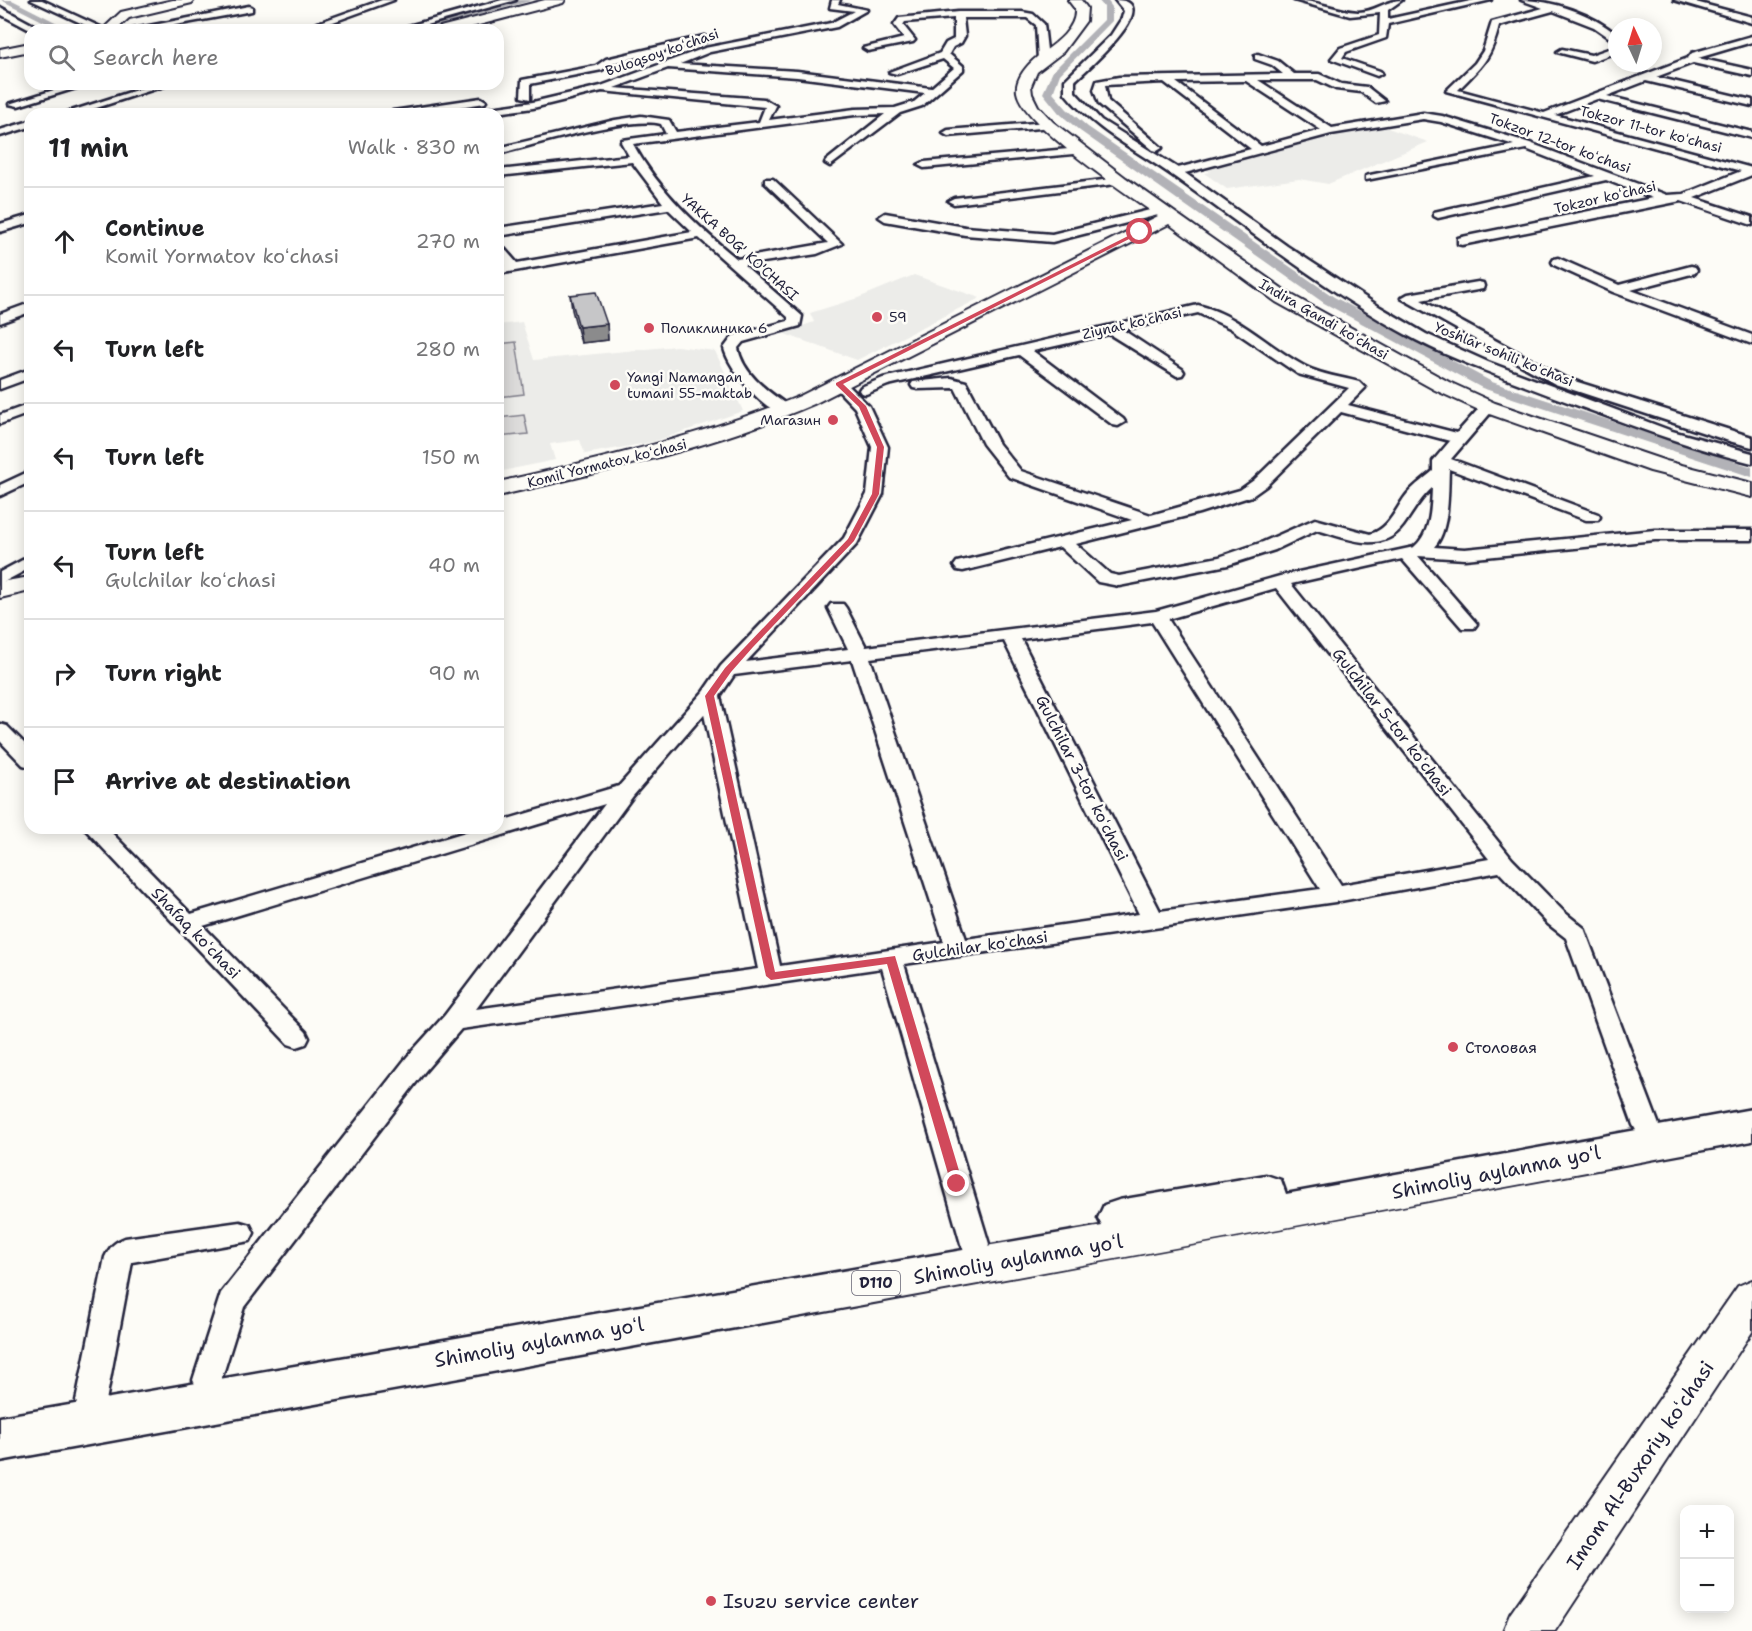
<!DOCTYPE html>
<html lang="en">
<head>
<meta charset="utf-8">
<style>
	:root { --surface:#fff; --page:#f6f6f6; --text:#202124; --muted:#757577; --line:#e0e0e0 }
	body { margin:0; font-family:"Shantell Sans",sans-serif; background:var(--page); color:var(--text) }
	.controls { position:absolute; right:18px; bottom:18px; display:grid; overflow:hidden; border-radius:12px; box-shadow:0 3px 15px #0003 }
	.controls button { width:54px; height:54px; display:grid; place-items:center; padding:0; border:0; border-bottom:2px solid var(--line); background:var(--surface); color:var(--text); font:30px sans-serif }
	.compass { position:absolute; left:1608px; top:18px; width:54px; height:54px; border-radius:50%; background:var(--surface); box-shadow:0 3px 15px #0003; rotate:356deg }
	.stop { position:absolute; width:18px; height:18px; margin:-14px; border:4px solid #d1495b; border-radius:50%; background:#fff }
	.stop.end { background:#d1495b; border-color:#fff; box-shadow:0 2px 6px #0008 }
	.list { margin:0; padding:0; list-style:none }
	h2 { display:flex; justify-content:space-between; align-items:center; height:78px; margin:0; padding:0 24px; font-size:26px }
	h2 small { font-size:20px; font-weight:400; color:var(--muted) }
	.list li { display:grid; grid-template-columns:39px 1fr auto; gap:18px; align-items:center; box-sizing:border-box; height:108px; padding:0 24px; border-top:2px solid var(--line) }
	.list b { display:block; font-size:22px; white-space:nowrap }
	.list p { margin:0; font-size:20px; white-space:nowrap; color:var(--muted) }
	.list em { font-size:20px; font-style:normal; color:var(--muted) }
	.icon { flex:none; width:33px; height:33px; fill:none; stroke:currentColor; stroke-width:2; stroke-linecap:round; stroke-linejoin:round }
	.map { position:relative; flex:none; width:1752px; height:1631px; overflow:hidden }
	.search { position:absolute; background:var(--surface); box-shadow:0 3px 15px #0003; left:24px; top:24px; width:480px; height:66px; display:flex; align-items:center; gap:15px; box-sizing:border-box; padding:0 21px; border-radius:18px; color:var(--muted); font-size:22px }
	.panel { position:absolute; background:var(--surface); box-shadow:0 3px 15px #0003; left:24px; top:108px; width:480px; height:726px; border-radius:18px }
	.map>svg:first-child { display:block }
	.built { fill:#ecece9 }
	.green { fill:#dddcdb; stroke:#807f8b; stroke-width:1.5 }
	.lines { fill:none; stroke-linecap:round; stroke-linejoin:round }
	.canal { fill:#b2b2b7; fill-rule:evenodd }
	.street-casing { stroke:#22223b; stroke-width:5 }
	.secondary-casing { stroke:#22223b; stroke-width:4 }
	.primary-casing { stroke:#22223b; stroke-width:5 }
	.street { fill:#fdfcf7; fill-rule:evenodd }
	.secondary { fill:#fdfcf7; fill-rule:evenodd }
	.primary { fill:#fdfcf7; fill-rule:evenodd }
	.wall { fill:#aaaaac; stroke:#22223b; stroke-width:1.5 }
	.shaded-wall { fill:#8b8b8c; stroke:#22223b; stroke-width:1.5 }
	.building { fill:#c6c6c8; stroke:#22223b; stroke-width:1.5 }
	.route { fill:#d1495b }
	.poi-dot { fill:#d1495b; stroke:#fdfcf7; stroke-width:2 }
	.labels { text-anchor:middle; dominant-baseline:central; stroke-width:5; stroke-linejoin:round; paint-order:stroke }
	.far-street-label { font-size:14px; fill:#22223b; stroke:#fdfcf7 }
	.far-poi-label { font-size:14px; fill:#22223b; stroke:#fdfcf7; text-anchor:start }
	.shield { fill:#fdfcf7; stroke:#646373; stroke-width:1.5 }
	.shield-label { font-size:15px; font-weight:bold; fill:#22223b }
	.street-label { font-size:16px; fill:#22223b; stroke:#fdfcf7 }
	.poi-label { font-size:16px; fill:#22223b; stroke:#fdfcf7; text-anchor:start }
	.near-street-label { font-size:20px; fill:#22223b; stroke:#fdfcf7 }
	.near-poi-label { font-size:20px; fill:#22223b; stroke:#fdfcf7; text-anchor:start }
</style>
</head>
<body>
<div class="map">
<svg width="1752" height="1631" viewBox="0 0 1752 1631">
	<rect width="100%" height="100%" fill="#fdfcf7"/>
	<filter id="ink" filterUnits="userSpaceOnUse"><feTurbulence type="fractalNoise" baseFrequency=".0167" numOctaves="2"/><feDisplacementMap in="SourceGraphic" scale="12" xChannelSelector="R" yChannelSelector="G"/><feConvolveMatrix kernelMatrix="1 2 1 2 8 2 1 2 1" color-interpolation-filters="sRGB"/></filter>
	<g filter="url(#ink)">
		<g class="built">
			<path d="M1379,125l49,17 -100,42 -29,-5 -72,10 -23,-16 6,-1 -8,-5 108,-30z"/>
			<path d="M914,275l66,23 -123,62 -75,-27 32,-11 -4,-9 48,-15z"/>
			<path d="M522,322l12,38 143,-14 38,5 28,60 -90,31 -68,12 -5,-14 -30,4 5,16 -57,12v-147z"/>
		</g>
		<g class="green">
			<path d="M516,342l8,52 -26,3v-53z"/>
			<path d="M524,415l4,19 -30,3v-19z"/>
		</g>
		<g class="lines">
			<g class="canal">
				<path d="M1,0h11l59,30h-11z"/>
				<path d="M519,0h14l-107,30h-14z"/>
				<path d="M1098,0h9l5,7v14l-52,53 -7,19 14,16 21,18 246,170 158,85 260,85v10l-270,-89 -158,-85 -244,-172 -21,-18 -16,-20 10,-22 51,-51v-13z"/>
			</g>
			<g class="street-casing">
				<g id="street">
					<path d="M31,0h11l65,30h-11z"/>
					<path d="M382,0h12l-83,30h-13z"/>
					<path d="M502,0h14l-108,30h-14z"/>
					<path d="M832,0h8l-2,4 29,6 -30,17 -127,25 -30,12 117,7 134,17 23,-20 -11,-9 -46,15 -8,-2 51,-19 6,-10 8,-4v-21l-49,4 -2,3 12,15 -2,2 -45,9 -5,-3 41,-10 -10,-13 5,-7 59,-6h64l11,2 11,10 4,35 -5,3 -5,-3 -2,-34 -9,-7h-64l2,18 -4,7 -8,4 -4,7 14,12v4l-41,36 -22,7 -70,53 -5,-3 1,-2 59,-47 -30,1 -222,29c26,47 64,82 104,115l91,-16 -63,-60v-4h8l69,65 -25,10 -73,11 58,51 -2,10 -57,16 -5,6c5,27 31,44 52,59l2,3 -2,3c-22,6 -62,-45 -66,-65l9,-12 55,-15v-4l-89,-79 -201,36v-8l7,-1 -7,-8v-12l4,1 15,17 175,-31 -24,-23 -170,27v-8l165,-25 -31,-41 -134,14v-6l131,-14 -8,-14 1,-2 44,-6 -5,-10c-33,-8 -126,21 -163,30v-6l117,-28 26,-4 28,4 7,12 83,-10 6,-15 -163,-16 -69,17 -44,6h-28l1,-2 71,-10 68,-16 104,-38 126,-25 23,-12 -24,-3zM668,68l129,9 128,16 -11,9 -19,6 -40,1 -86,11 7,-14 -12,-7 -150,-11z"/>
					<path d="M1115,0c53,0 -30,71 -40,81v11l26,28 77,48 73,-19 -87,-67 -59,3 3,16 54,47 -5,3 -4,-1 -54,-46 -5,-14 3,-9 22,-4 164,-3 -11,-9 -17,-6v-4l3,-1 20,7 16,13h25l22,10 26,3 18,14 -9,2 -15,-11 -25,-3 -19,-9h-59l74,48 91,-15 19,3 88,27 137,52 17,-1 57,-23 -295,-80 29,-28 8,-12 9,-29 51,-14 -22,-8c31,0 72,14 96,35v8l-23,-16 -41,-16 -54,15c-8,33 -17,40 -41,64l86,23 144,-55 4,-5 60,-17v6l-54,16 54,12v6l-59,-13 -37,14 96,23v6l-106,-25 -39,15 145,36v6l-155,-39 -42,16 197,53v7l-58,23 58,19v8l-71,-24 -219,44 -4,-1v-6l4,-1 191,-39 -47,-18 -168,38 -4,-2v-4l161,-36 -69,-27 -160,31v-4l4,-1 144,-30 -73,-23 -18,-3 -92,15 -146,39 102,73 93,61 46,27 62,28 184,69 80,22v10c-68,-17 -132,-42 -198,-66 -46,-18 -94,-34 -138,-57 -80,-42 -159,-104 -233,-157 -40,-30 -86,-50 -118,-90v-13l46,-45 11,-17 2,-7zM1245,81h1l75,49 -60,16 -85,-64z"/>
					<path d="M1294,0c22,0 42,11 64,12 17,0 28,-12 44,-12l-14,10v9l87,-19h16l-103,24 -2,14 -40,14 -4,6 38,13 2,2 -5,3 -46,-17 9,-11 39,-13 1,-22 -30,3z"/>
					<path d="M1674,0h14l64,17v6z"/>
					<path d="M249,6l3,1v4l-104,19h-19z"/>
					<path d="M0,7l39,21 1,2h-10l-30,-16z"/>
					<path d="M704,36l5,3 -2,2 -95,22 -10,7 -72,14v15l-9,-2 1,-17 74,-14 10,-7z"/>
					<path d="M1617,46v6l-25,9 -35,-9 5,-3 29,6z"/>
					<path d="M73,84h16l-71,22 -9,-2z"/>
					<path d="M155,84h15l-92,30h-16z"/>
					<path d="M481,98l5,3 -1,2 -71,11h-26l5,-3z"/>
					<path d="M30,121v6l-30,9v-6z"/>
					<path d="M1048,122l5,3 -1,2 -104,9 -5,-3 5,-3z"/>
					<path d="M1080,148l4,1v4l-160,15 -6,-3 6,-3z"/>
					<path d="M1120,178l4,1v4l-170,21 -6,-3 6,-3z"/>
					<path d="M1162,207l6,4 -2,2 -114,29 -87,-7 -80,-14 -6,-4 6,-4 80,14 87,7z"/>
					<path d="M30,215v8l-30,9v-8z"/>
					<path d="M1558,258l61,27 72,-19 4,1 2,3 -2,3 -64,17 121,45v9l-139,-52 -59,-27 -2,-3 2,-3z"/>
					<path d="M1478,282l5,1 1,3 -1,3 -62,11 144,78 187,59v10l-23,-6 -174,-57 -154,-86 7,-4z"/>
					<path d="M30,303v9l-30,11v-9z"/>
					<path d="M1198,305c43,11 70,42 108,62 16,8 35,10 53,15l6,6 -17,17 109,28 26,-29h10l2,3 -2,3 -42,49 147,55 2,3 -2,3h-12l-137,-51c-1,20 1,62 -15,78l31,2 190,-19h97v10h-97l-190,19 -47,-3 59,68 -3,4h-12l-60,-69 -111,25 221,275 52,53 20,16 75,197 -4,7 -9,3 -9,-3 -4,-7 -67,-187 -18,-14 -49,-52 -164,30 -431,62 85,280 -4,8 -10,4 -10,-4 -4,-8 -79,-276 -421,61 -36,42 -181,236 -26,83 -10,3 -10,-3 -5,-10 28,-87 186,-236 38,-42 160,-211 -402,122 103,106 3,6 -3,6 -9,3 -9,-3 -204,-216h23l84,86 288,-86h19v-6l121,-36 84,-94 18,-26 123,-128 23,-44 5,-47 -17,-39 -23,-24 7,-4 5,1 25,25 19,41 -5,47 -26,50 -111,118 102,-13 -20,-41 3,-4h12l3,4 20,39 290,-36 124,-35 134,-29c17,-14 17,-38 18,-59 -13,12 -19,24 -29,38 -22,29 -57,12 -86,4l-42,20 -47,15 -109,21 -21,-4 -38,-35 -97,24 -6,-1 -3,-4 3,-4 175,-42 -123,-43 -26,-33 -28,-56 -37,1 -5,-1 -2,-3 2,-3 38,-4 15,4 33,62 22,27 130,44 89,-25 14,-10 95,-92 -51,-14 -68,-46 -32,-15 -75,17 59,39 2,3 -2,3 -5,1 -68,-42 -76,17 90,68 2,3 -7,4 -5,-1 -94,-70 -131,30 -22,9 -5,-1 -2,-3 2,-3 22,-9zM1341,412l109,29 -17,20v10c-8,7 -18,14 -25,22 -12,14 -18,36 -38,41l-55,-15 -52,23 -44,15 -100,19 -9,-2 -34,-30 123,-31 53,-17 14,-10zM1276,588l213,271 -148,26 -173,-266zM1152,622l168,267 -160,22 -139,-272zM1004,641l135,273 -173,25 -96,-281zM852,660l92,282 -164,24 -60,-270 14,-21zM704,714l54,255 -282,40 157,-213z"/>
					<path d="M30,369v9l-30,11v-9z"/>
					<path d="M30,404v9l-30,11v-9z"/>
					<path d="M30,471v11l-30,14v-11z"/>
					<path d="M30,556v12l-30,16v-12z"/>
					<path d="M0,724l7,2 23,23v18l-7,-2 -23,-24z"/>
					<path d="M240,1222l10,3 4,8 -4,8 -118,21 -26,139 -4,10 -11,4 -11,-4 -4,-10 29,-144c5,-10 9,-15 20,-19z"/>
				</g>
			</g>
			<g class="secondary-casing">
				<g id="secondary">
					<path d="M173,0h21l-2,3 -63,15 -13,12h-14l19,-18z"/>
					<path d="M545,0h20l-2,3 -103,27h-21l1,-3z"/>
					<path d="M1068,0h13l6,8 -1,13 -23,31 -26,20 -6,14 1,8 6,12 15,16 73,56 164,116 159,88 46,21 171,58 86,22v14l-102,-26 -169,-60 -46,-21 -159,-88 -107,-78 -355,180c-102,44 -208,67 -316,92v-14c103,-23 204,-46 302,-86l358,-180c-29,-21 -136,-92 -141,-124 -2,-13 10,-27 20,-35 15,-11 40,-27 38,-48z"/>
					<path d="M30,43v8l-30,6v-8z"/>
					<path d="M30,577v14l-30,7v-16z"/>
					<path d="M1752,1280v52l-197,299h-52l7,-17 228,-328z"/>
				</g>
			</g>
			<g class="primary-casing">
				<path id="primary" d="M1752,1109v32c-583,110 -1168,214 -1752,320v-44l1102,-191 -4,-8 6,-13 15,-5 147,-25 15,5 5,14z"/>
			</g>
			<use href="#street" class="street"/>
			<use href="#secondary" class="secondary"/>
			<use href="#primary" class="primary"/>
		</g>
		<path class="wall" d="M570,295l37,29 1,16 -27,3 -9,-33z"/>
		<path class="shaded-wall" d="M607,324l1,16 -27,3 -2,-16z"/>
		<path class="building" d="M596,292l11,32 -28,3 -9,-32z"/>
	</g>
	<path class="route" d="M1138,231l5,1 -300,152 23,22 18,41 -5,47 -25,47 -101,106 -22,25 -17,24 61,276 120,-16 68,228 -6,5 -6,-5 -64,-220 -116,16 -5,-4 -61,-280 20,-28 123,-129 24,-45 5,-47 -18,-40 -23,-22v-2z"/>
	<g class="poi-dot">
		<circle cx="877" cy="317" r="6"/>
		<circle cx="649" cy="328" r="6"/>
		<circle cx="615" cy="385" r="6"/>
		<circle cx="833" cy="420" r="6"/>
		<circle cx="1453" cy="1047" r="6"/>
		<circle cx="711" cy="1601" r="6"/>
	</g>
	<g class="labels">
		<g class="far-street-label">
			<text transform="translate(662 52) rotate(-19)">Buloqsoy koʻchasi</text>
			<text transform="translate(1651 129) rotate(15)">Tokzor 11-tor koʻchasi</text>
			<text transform="translate(1560 143) rotate(20)">Tokzor 12-tor koʻchasi</text>
			<text transform="translate(1605 197) rotate(-13)">Tokzor koʻchasi</text>
			<text transform="translate(740 247) rotate(42)">YAKKA BOG' KO'CHASI</text>
			<text transform="translate(1324 319) rotate(30)">Indira Gandi koʻchasi</text>
			<text transform="translate(1132 323) rotate(-13)">Ziynat koʻchasi</text>
			<text transform="translate(1504 354) rotate(22)">Yoshlar sohili koʻchasi</text>
			<text transform="translate(607 463) rotate(-14)">Komil Yormatov koʻchasi</text>
		</g>
		<g class="far-poi-label">
			<text x="889" y="317">59</text>
			<text x="661" y="328">Поликлиника 6</text>
			<text x="627" y="377">Yangi Namangan<tspan x="627" dy="16">tumani 55-maktab</tspan></text>
			<text x="821" y="420" text-anchor="end">Магазин</text>
		</g>
		<rect class="shield" x="852" y="1271" width="48" height="24" rx="4.5"/>
		<g class="shield-label">
			<text x="876" y="1283">D110</text>
		</g>
		<g class="street-label">
			<text transform="translate(1392 722) rotate(52)">Gulchilar 5-tor koʻchasi</text>
			<text transform="translate(1082 778) rotate(63)">Gulchilar 3-tor koʻchasi</text>
			<text transform="translate(196 933) rotate(46)">Shafaq koʻchasi</text>
			<text transform="translate(980 946) rotate(-8)">Gulchilar koʻchasi</text>
		</g>
		<g class="poi-label">
			<text x="1465" y="1047">Столовая</text>
		</g>
		<g class="near-street-label">
			<text transform="translate(1496 1172) rotate(-11)">Shimoliy aylanma yoʻl</text>
			<text transform="translate(1018 1259) rotate(-10)">Shimoliy aylanma yoʻl</text>
			<text transform="translate(539 1342) rotate(-10)">Shimoliy aylanma yoʻl</text>
			<text transform="translate(1640 1465) rotate(-56)">Imom Al-Buxoriy koʻchasi</text>
		</g>
		<g class="near-poi-label">
			<text x="723" y="1601">Isuzu service center</text>
		</g>
	</g>
</svg>
<div class="controls">
<button>+</button>
<button>−</button>
</div>
<svg class="compass" viewBox="-18 -18 36 36"><path d="M0-13l5 13h-10z" fill="#e53935"/><path d="M0 13l5-13h-10z" fill="#757577"/></svg>
<div class="stop" style="left:1140px;top:232px"></div>
<div class="stop end" style="left:957px;top:1184px"></div>
<div class="search"><svg class="icon" aria-label="search" viewBox="0 0 24 24"><circle cx="10" cy="10" r="6"/><path d="M15 15l6 6"/></svg>Search here</div>
<section class="panel">
<h2>11 min<small>Walk · 830 m</small></h2>
<ul class="list">
<li><svg class="icon" aria-label="ahead" viewBox="0 0 24 24"><path d="M12 20V5M6 11l6-6 6 6"/></svg><div><b>Continue</b><p>Komil Yormatov koʻchasi</p></div><em>270 m</em></li>
<li><svg class="icon" aria-label="left" viewBox="0 0 24 24"><path d="M17 20v-9H6M10 6l-5 5 5 5"/></svg><div><b>Turn left</b></div><em>280 m</em></li>
<li><svg class="icon" aria-label="left" viewBox="0 0 24 24"><path d="M17 20v-9H6M10 6l-5 5 5 5"/></svg><div><b>Turn left</b></div><em>150 m</em></li>
<li><svg class="icon" aria-label="left" viewBox="0 0 24 24"><path d="M17 20v-9H6M10 6l-5 5 5 5"/></svg><div><b>Turn left</b><p>Gulchilar koʻchasi</p></div><em>40 m</em></li>
<li><svg class="icon" aria-label="right" viewBox="0 0 24 24"><path d="M7 20v-9h11M14 6l5 5-5 5"/></svg><div><b>Turn right</b></div><em>90 m</em></li>
<li><svg class="icon" aria-label="arrive" viewBox="0 0 24 24"><path d="M6 21V4h12l-3 4 3 4H6"/></svg><div><b>Arrive at destination</b></div></li>
</ul>
</section>
</div>
</body>
</html>
